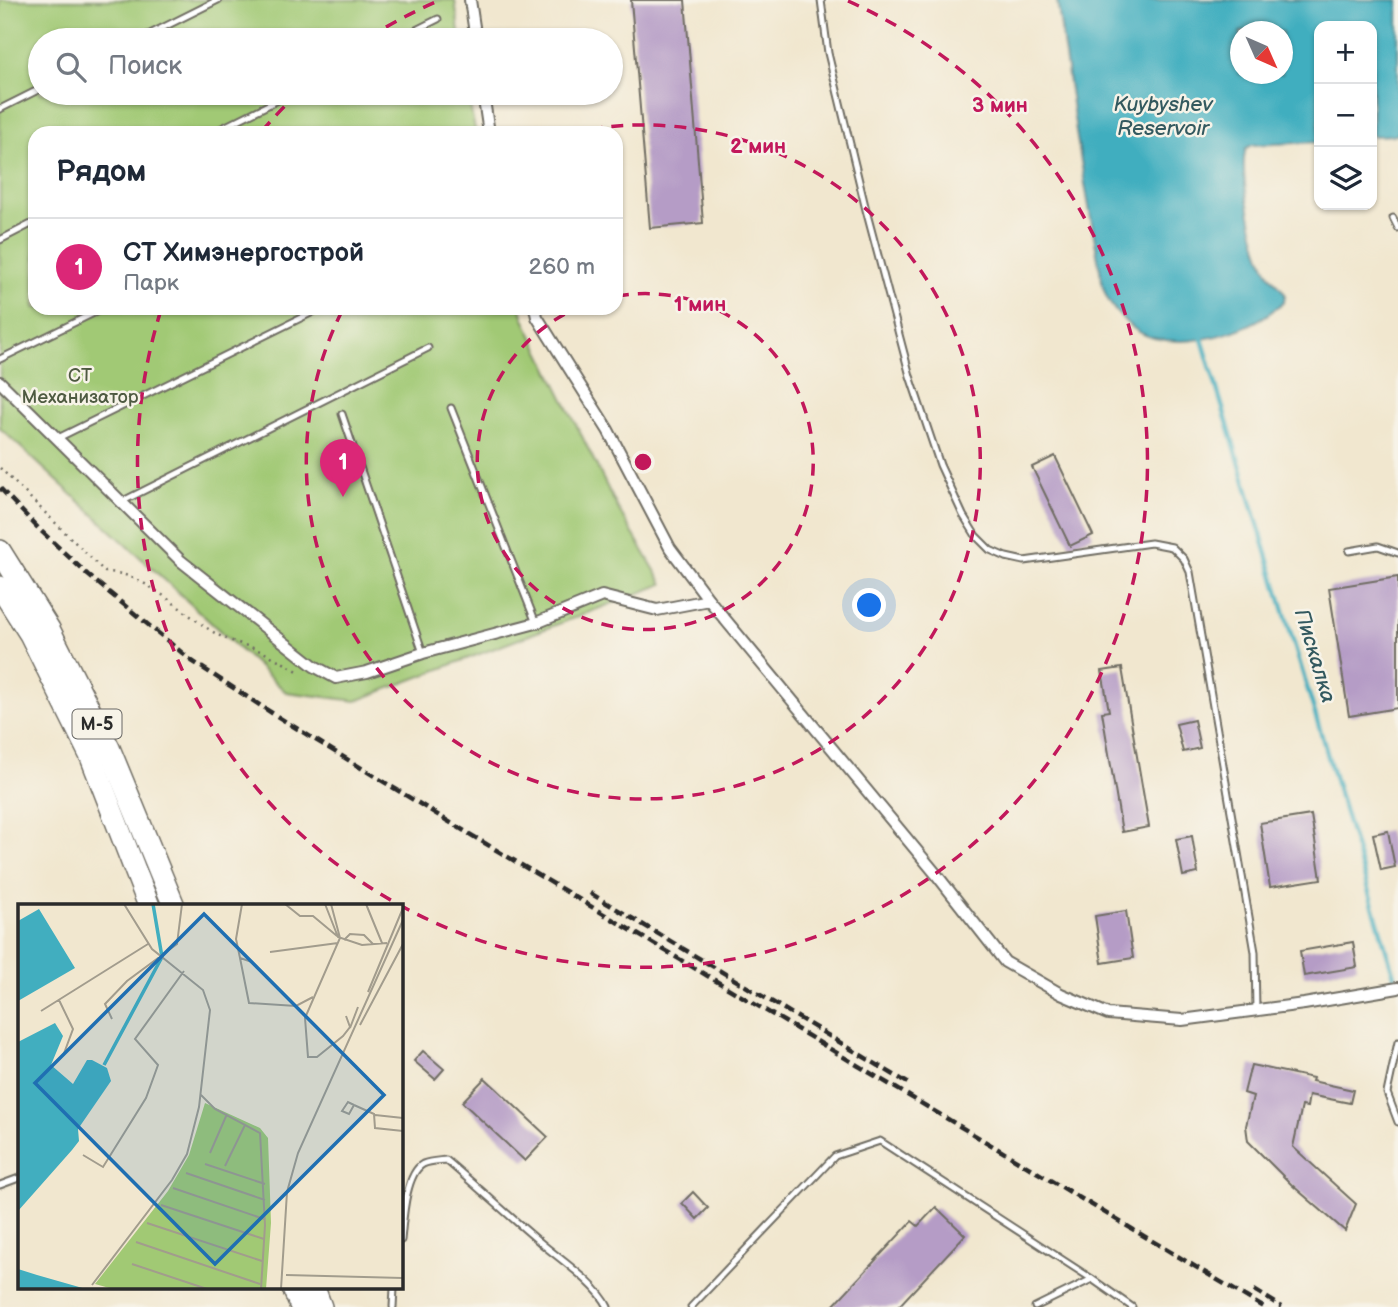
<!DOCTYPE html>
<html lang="ru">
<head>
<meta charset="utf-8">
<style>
	:root { --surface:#fff; --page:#f2f2f3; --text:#1f2937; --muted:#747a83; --line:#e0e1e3; --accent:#db2777 }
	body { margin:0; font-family:"Balsamiq Sans",sans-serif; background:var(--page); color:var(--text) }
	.controls { position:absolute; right:21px; top:21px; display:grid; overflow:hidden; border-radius:14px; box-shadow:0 2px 5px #0004 }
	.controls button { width:63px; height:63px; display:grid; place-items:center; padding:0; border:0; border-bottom:2px solid var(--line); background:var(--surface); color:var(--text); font:35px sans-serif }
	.compass { position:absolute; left:1230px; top:21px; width:63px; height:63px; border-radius:50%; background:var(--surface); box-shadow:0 2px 5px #0004; rotate:135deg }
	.you { position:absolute; left:870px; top:606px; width:24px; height:24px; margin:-18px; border:5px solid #fff; border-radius:50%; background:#1a73e8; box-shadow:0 0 0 10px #1a73e833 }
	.badge { display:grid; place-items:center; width:46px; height:46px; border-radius:50%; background:var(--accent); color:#fff; font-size:23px; font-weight:700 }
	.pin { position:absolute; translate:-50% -58px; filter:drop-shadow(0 2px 4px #0008) }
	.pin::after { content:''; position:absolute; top:37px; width:24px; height:21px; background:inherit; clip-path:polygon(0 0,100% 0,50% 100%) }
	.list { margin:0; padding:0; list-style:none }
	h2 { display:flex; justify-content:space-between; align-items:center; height:91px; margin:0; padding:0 28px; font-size:30px }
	h2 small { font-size:23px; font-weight:400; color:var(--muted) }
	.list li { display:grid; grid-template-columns:46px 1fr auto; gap:21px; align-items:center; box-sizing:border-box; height:98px; padding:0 28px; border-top:2px solid var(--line) }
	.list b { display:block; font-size:26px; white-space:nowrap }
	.list p { margin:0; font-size:23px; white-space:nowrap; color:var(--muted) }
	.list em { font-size:23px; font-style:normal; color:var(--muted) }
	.icon { flex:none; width:38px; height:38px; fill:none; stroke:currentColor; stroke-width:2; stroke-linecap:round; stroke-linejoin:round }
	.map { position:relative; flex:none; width:1398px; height:1307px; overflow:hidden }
	.search { position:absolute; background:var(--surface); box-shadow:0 2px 5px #0004; left:28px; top:28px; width:595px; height:77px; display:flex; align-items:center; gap:18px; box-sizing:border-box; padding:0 24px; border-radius:38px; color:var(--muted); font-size:26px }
	.panel { position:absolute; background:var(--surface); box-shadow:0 2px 5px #0004; left:28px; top:126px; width:595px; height:189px; border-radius:21px }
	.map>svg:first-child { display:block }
	.green { fill:#a1c974; stroke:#667a50; stroke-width:2 }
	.water { fill:#41aebf; stroke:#366c75; stroke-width:2; fill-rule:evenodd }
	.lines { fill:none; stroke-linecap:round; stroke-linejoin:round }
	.stream { stroke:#41aebf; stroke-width:4.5 }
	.building { fill:#b59cc6 }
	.lane-casing { stroke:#706d64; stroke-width:9 }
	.street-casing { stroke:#706d64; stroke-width:14 }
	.highway-casing { stroke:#706d64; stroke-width:24 }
	.path { stroke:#706d64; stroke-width:2.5; stroke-dasharray:2 5; stroke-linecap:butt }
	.lane { stroke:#fff; stroke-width:5 }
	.street { stroke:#fff; stroke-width:10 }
	.highway { stroke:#fff; stroke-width:21 }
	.rail { stroke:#2b2b2b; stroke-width:4.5; stroke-dasharray:10 5; stroke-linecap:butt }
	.ring { fill:none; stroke:#c2185b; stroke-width:3.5; stroke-dasharray:12 9 }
	.labels { text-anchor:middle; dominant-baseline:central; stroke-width:5; stroke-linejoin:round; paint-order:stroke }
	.shield { fill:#f7f3e8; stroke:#686764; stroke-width:2 }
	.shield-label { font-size:18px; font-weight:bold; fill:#2b2b2b }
	.park-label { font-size:19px; fill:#4e5a41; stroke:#f7f3e8 }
	.water-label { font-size:21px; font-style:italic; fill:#33595f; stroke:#f7f3e8 }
	.inset-river { fill:none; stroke:#41aebf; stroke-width:3.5 }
	.inset-road { fill:none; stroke:#a29c8d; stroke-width:2 }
	.view { fill:#1f6fb2; fill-opacity:0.15; stroke:#1f6fb2; stroke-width:3.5 }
	.inset-edge { fill:none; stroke:#2b2b2b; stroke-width:3.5 }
	.centre { fill:#c2185b; stroke:#f7f3e8; stroke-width:3.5 }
	.ring-label { font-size:21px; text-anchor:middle; font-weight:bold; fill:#c2185b; stroke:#f7f3e8; stroke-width:5; stroke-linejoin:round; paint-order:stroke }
</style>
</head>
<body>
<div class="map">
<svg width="1398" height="1307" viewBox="0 0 1398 1307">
	<rect width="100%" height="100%" fill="#f7f3e8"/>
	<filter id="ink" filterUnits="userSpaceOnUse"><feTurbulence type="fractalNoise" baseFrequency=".0143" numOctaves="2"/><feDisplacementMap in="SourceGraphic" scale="14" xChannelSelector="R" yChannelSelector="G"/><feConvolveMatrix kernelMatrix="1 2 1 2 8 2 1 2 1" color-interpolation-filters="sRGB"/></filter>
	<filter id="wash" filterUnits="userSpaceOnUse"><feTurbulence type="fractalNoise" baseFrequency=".00686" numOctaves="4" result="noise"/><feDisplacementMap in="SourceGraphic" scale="28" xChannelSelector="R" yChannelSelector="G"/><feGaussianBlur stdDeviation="1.57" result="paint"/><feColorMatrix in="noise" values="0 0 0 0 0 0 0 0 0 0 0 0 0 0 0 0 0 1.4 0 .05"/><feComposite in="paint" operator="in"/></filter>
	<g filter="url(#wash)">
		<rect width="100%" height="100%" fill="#f1e7cf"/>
		<path class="green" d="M0,0h455l5,40h-420v53h427l9,40h-441v175h486l3,11 92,186 47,79 -307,117 -70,-9 -286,-264z"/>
		<path class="water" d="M1057,0h341v135l-26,1v-110h-53v116l-67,3 -6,3c-8,24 9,101 22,124 4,8 12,14 17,22l-1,7c-29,29 -88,47 -130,37 -22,-5 -45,-29 -51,-51l-26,-149zM1240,32h42v42h-42z"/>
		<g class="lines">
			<path class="stream" d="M1202,339l194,643 2,1"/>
		</g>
		<g id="blocks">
			<g class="building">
				<path d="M631,0h54l18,223 -53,5z"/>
				<path d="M1055,456l38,79 -23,11 -38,-79z"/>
				<path d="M1398,577v131l-49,8 -20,-128z"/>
				<path d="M1122,668l27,159 -27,5 -20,-120 7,-1 -7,-40z"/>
				<path d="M1194,720l6,28 -17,4 -7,-28z"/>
				<path d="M1311,815l10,64 -51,8 -10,-64z"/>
				<path d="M1388,831l7,36 -14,3 -8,-36z"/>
				<path d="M1192,836l6,37 -15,3 -7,-37z"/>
				<path d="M1126,911l7,47 -31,5 -7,-47z"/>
				<path d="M1353,942l4,25 -53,9 -4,-25z"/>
				<path d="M423,1051l21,18 -9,10 -21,-18z"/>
				<path d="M1251,1065l62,13 -1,3 41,9 -3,13 -41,-8 -2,12 -5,-1 -9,41 63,57 -11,27 -53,-46 -44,-44 -2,-15 7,-30 -9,-3z"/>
				<path d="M485,1078l63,59 -23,24 -63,-59z"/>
				<path d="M693,1192l15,16 -11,11 -15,-16z"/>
				<path d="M936,1207l29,28 -67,72h-66l80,-86 6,5z"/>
			</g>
		</g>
	</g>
	<g filter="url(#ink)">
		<use href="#blocks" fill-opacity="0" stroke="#706d64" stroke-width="2"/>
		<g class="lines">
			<g class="lane-casing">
				<g id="lane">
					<path d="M821,0l7,53 38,157 44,166 30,89 23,50 13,21 14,14 16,7 18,4 127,-18 21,4 12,12 6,13 65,380 1,59"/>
					<path d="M138,40l80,-40"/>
					<path d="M396,40l42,-21"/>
					<path d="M0,109l40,-20"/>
					<path d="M212,133l80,-40"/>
					<path d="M1393,218l5,10"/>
					<path d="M0,240l35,-18"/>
					<path d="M0,359l104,-51"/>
					<path d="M451,408l85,215"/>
					<path d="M342,414l81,239"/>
					<path d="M58,438l263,-130"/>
					<path d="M121,502l307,-154"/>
					<path d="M1349,551l29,-5 20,7"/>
					<path d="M1398,1042l-11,51 11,29"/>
					<path d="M0,1185l19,-7"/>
					<path d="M401,1240c2,-18 4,-66 22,-76 7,-3 15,-3 23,-4 32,27 63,56 95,83 20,17 56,41 67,64"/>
					<path d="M393,1307l1,-19"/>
					<path d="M691,1307l144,-151 45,-15 212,138"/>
					<path d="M1035,1307l57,-28 40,28"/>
				</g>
			</g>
			<g class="street-casing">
				<g id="street">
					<path d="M470,0l6,40"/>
					<path d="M483,93l6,40"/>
					<path d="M535,308l2,9 71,113 62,118 39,52 227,274 69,88 56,32 47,20 74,6 122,-16 94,-16"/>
					<path d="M0,382l181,179 133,105 22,12 31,-6 56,-19 113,-30 66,-27 55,14 52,-10"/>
				</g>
			</g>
			<g class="highway-casing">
				<g id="highway">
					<path d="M0,551l49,78 60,119 65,158"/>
					<path d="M0,587l30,47 61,123 58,149"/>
					<path d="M293,1288l8,19"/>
					<path d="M314,1288l7,19"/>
				</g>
			</g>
			<path class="path" d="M0,468l105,104c41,-1 82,47 117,65 11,5 24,8 36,13 15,6 29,15 43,23"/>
			<use href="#lane" class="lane"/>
			<use href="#street" class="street"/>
			<use href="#highway" class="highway"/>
			<g class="rail">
				<path d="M0,488l39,41 49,46 104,86 83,54 171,105 817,487"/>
				<path d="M590,893l321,192"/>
				<path d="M1254,1290l28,17"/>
			</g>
		</g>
	</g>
	<g class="ring">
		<path d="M617 296A168 168 0 1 1 575 309"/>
		<path d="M570 133A337 337 0 1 1 343 309"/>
		<path d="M262 131A505 505 0 0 1 295 96M368 38A505 505 0 0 1 438 1M848 1A505 505 0 1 1 161 310"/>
	</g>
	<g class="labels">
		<rect class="shield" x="72.5" y="709.5" width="49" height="29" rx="5"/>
		<g class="shield-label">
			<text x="97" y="724">М-5</text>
		</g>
		<g class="park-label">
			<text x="80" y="375">СТ<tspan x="80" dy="22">Механизатор</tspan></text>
		</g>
		<g class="water-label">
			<text x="1163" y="104">Kuybyshev<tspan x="1163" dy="24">Reservoir</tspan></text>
			<text transform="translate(1315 656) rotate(73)">Пискалка</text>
		</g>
	</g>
	<g transform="translate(18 904)">
		<rect width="385" height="385" fill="#f1e7cf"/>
		<path d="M187,199l55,25 8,10 3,85 -5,66h-153l-18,-5 73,-93 21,-36z" fill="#a1c974"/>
		<path d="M21,5l36,59 -57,33v-80zM37,119l8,13 -12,29 22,19 14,-24h5l15,8 4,13 -33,48 1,12 -7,9 -54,61v-169zM0,365l19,6 49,14h-68z" fill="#41aebf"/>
		<path class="inset-river" d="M86,161l58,-108 -9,-53"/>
		<path class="inset-road" d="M224,0l-6,35 4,19 12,4M267,0l15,12h13l24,20M307,0l13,33 24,8 25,-2M313,0l9,34 -35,80 3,39h9l26,-21 7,-9 -4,-11M348,0l16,39M326,36l6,-6 14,1 9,9M252,48l68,-9M222,54l9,45 47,3 17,-9M350,88l35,-84M41,96l14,29 -10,27M23,107l107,-67M94,115l-7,-15 22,-23 50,-37 5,-40M342,121l43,-81M332,124l8,-21M183,191l14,14 45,24 5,92 -4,64M336,201l-5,9 -7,-3 6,-9 6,3 20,9 1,14 28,3M357,211l28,3M192,249l17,-39M65,251l20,12 43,-69 12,-33 -23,-26 49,-68M187,260l60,20M207,262l20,-41M168,269l79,27M155,284l91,31M143,301l103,34M129,319l115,38M118,338l124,42M114,360l75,25M268,371l117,3M74,381l80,-105 15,-26 12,-47 11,-97 -7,-20 -51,-41 -28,-45M263,385l6,-97 11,-39 105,-233"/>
		<path class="view" d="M186,10l180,181 -169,169 -180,-181z"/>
		<rect width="385" height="385" class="inset-edge"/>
	</g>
	<circle cx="643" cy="462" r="10" class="centre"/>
	<g class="ring-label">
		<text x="1000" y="112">3 мин</text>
		<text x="758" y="153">2 мин</text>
		<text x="700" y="311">1 мин</text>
	</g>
</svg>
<div class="controls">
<button>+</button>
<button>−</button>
<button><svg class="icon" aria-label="layers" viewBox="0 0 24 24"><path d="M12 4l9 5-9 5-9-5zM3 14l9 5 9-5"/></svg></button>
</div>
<svg class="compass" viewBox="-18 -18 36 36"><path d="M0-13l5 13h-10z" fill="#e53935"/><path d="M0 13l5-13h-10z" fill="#747a83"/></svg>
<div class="you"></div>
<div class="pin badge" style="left:343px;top:497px">1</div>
<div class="search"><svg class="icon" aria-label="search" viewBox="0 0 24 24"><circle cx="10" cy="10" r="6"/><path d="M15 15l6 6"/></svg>Поиск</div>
<section class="panel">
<h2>Рядом<small></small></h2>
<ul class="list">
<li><span class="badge">1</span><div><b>СТ Химэнергострой</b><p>Парк</p></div><em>260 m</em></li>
</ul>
</section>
</div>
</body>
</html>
